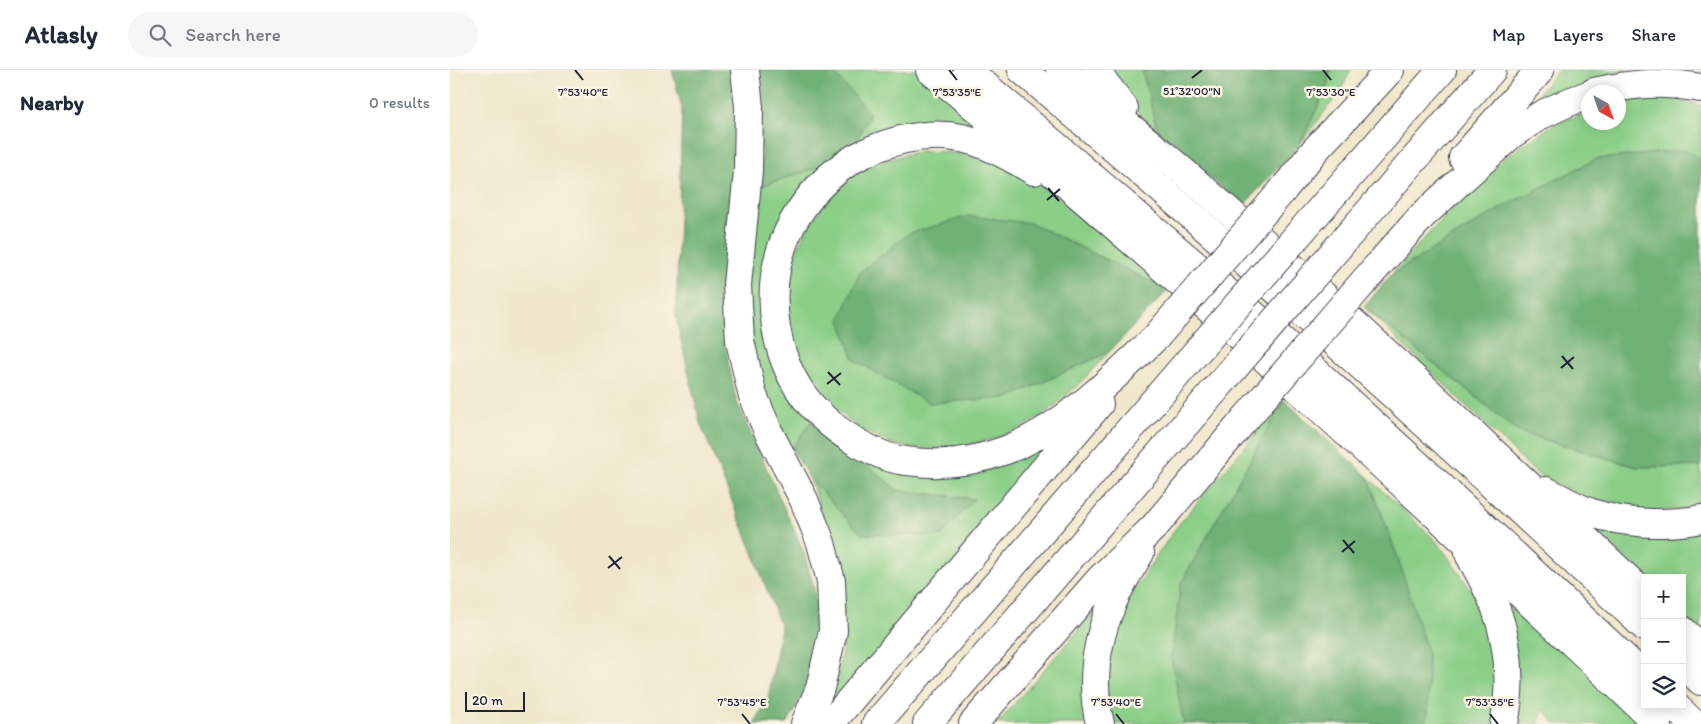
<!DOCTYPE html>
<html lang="en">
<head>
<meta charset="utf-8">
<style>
	:root { --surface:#fff; --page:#f6f6f7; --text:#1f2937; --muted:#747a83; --line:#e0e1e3 }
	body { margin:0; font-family:Itim,sans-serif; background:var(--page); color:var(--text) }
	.controls { position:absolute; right:15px; bottom:15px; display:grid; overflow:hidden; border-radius:0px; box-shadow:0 2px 12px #0003 }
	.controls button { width:45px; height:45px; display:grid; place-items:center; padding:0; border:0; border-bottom:1px solid var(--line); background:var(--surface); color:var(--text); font:25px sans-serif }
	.compass { position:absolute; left:1131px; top:15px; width:45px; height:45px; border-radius:50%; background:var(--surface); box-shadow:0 2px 12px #0003; rotate:140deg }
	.scale { position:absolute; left:15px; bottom:12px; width:60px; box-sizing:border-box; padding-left:5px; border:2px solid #22223b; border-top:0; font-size:14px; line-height:18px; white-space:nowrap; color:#22223b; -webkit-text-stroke:4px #fcf5e5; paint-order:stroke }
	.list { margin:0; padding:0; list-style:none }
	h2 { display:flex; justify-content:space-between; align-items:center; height:65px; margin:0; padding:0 20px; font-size:21px }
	h2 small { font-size:16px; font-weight:400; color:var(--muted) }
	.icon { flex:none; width:28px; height:28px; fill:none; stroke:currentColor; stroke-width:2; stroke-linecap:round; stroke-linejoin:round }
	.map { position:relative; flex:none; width:1251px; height:654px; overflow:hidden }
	header { display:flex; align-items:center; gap:30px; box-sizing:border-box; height:70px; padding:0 25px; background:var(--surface); border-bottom:1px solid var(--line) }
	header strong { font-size:24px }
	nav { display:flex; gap:28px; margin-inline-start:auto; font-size:18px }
	.search { width:350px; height:45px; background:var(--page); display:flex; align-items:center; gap:12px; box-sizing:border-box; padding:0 18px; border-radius:28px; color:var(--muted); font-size:19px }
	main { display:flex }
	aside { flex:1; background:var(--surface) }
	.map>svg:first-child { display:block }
	.green { fill:#8ace87; stroke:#567861 }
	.forest { fill:#6fb174; stroke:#486a58 }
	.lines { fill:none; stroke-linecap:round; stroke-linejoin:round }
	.highway-casing { stroke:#414051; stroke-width:30 }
	.highway { stroke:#fff; stroke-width:28 }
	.highway-bridge-casing { stroke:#414051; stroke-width:30; stroke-linecap:butt }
	.highway-bridge { stroke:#fff; stroke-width:28 }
	.ticks { fill:none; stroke:#22223b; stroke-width:2 }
	.ticks-label { font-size:12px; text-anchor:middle; fill:#22223b; stroke:#fcf5e5; stroke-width:5; stroke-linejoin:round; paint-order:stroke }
</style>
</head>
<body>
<header>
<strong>Atlasly</strong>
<div class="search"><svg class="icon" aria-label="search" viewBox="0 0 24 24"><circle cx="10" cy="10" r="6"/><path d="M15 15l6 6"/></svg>Search here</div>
<nav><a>Map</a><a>Layers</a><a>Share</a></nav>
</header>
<main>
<aside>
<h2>Nearby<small>0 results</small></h2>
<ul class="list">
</ul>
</aside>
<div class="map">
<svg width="1251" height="654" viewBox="0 0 1251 654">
	<rect width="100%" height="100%" fill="#fcf5e5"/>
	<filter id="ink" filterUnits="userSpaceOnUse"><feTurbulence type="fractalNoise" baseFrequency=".02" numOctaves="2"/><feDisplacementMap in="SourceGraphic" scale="10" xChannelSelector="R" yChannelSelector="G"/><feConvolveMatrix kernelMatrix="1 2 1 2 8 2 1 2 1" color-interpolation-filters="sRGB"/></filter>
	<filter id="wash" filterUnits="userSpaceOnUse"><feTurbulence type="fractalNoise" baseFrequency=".0096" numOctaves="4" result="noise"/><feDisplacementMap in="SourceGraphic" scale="20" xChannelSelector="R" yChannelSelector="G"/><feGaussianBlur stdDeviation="1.12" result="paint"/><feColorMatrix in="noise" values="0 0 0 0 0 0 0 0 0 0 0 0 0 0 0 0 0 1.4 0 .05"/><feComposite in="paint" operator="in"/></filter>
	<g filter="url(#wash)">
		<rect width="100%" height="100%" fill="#f0e7cb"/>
		<g class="green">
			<path d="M382,0h85l77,63 -142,17z"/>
			<path d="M654,0h38l16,63 -41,-43z"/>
			<path d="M880,0h21l-10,20 -41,54 27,-57z"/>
			<path d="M1108,0h69l-2,5 -98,32z"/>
			<path d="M1204,28l23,2 24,5v57l-105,-2 -97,49 -108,66 77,-84 34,-31 51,-35 35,-13v10h30l1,-18 12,-4z"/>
			<path d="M471,81l25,1 41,6 30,14 51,32 100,86 -137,-67 -23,175 101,-46c-21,23 -42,46 -68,64 -25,17 -55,27 -85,31 -17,2 -39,3 -56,-1 -57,-15 -109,-74 -114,-133 -2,-37 12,-77 36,-105 10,-13 24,-27 38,-36 18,-11 41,-16 61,-21z"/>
			<path d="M381,93l-65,120 45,138 -19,28 -30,-61 -11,-48 -4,-53 14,-101z"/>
			<path d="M914,237l155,125 118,35 64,-1v43l-68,3 -53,-16 -43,-22z"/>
			<path d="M834,330l-103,183 -10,75 13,66h-74l-5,-44 7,-39 14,-39 49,-73z"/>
			<path d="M387,370l38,21 180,-19 -223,267 -7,-10 13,-25 8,-43 -8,-71 -28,-81 51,55 112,-35 -76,-9z"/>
			<path d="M918,407l71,67 47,68 13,44 -3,68h-71l3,-12 -29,-151z"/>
			<path d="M1158,458h93v104l-19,-17v-37h-37l-49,-45z"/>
			<path d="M1049,514l150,140h-94l-11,-15 -6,15h-26z"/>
			<path d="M645,541l-6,113h-92z"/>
		</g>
		<g class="forest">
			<path d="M222,0h61l4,38 2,64 -13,114 -1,60 11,54 67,150 11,38 4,46 -9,51 -22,39h-33l14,-24 13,-73 -29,-77 -52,-127 -24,-105 6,-210z"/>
			<path d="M307,0h75l38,44 -18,36 -21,13 -70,23v-80z"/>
			<path d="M692,0h188l-3,17 -27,57 -57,62 -85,-73z"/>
			<path d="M1234,80l17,9v307l-64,1 -118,-35 -155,-125 27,-32 108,-66 97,-50z"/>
			<path d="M518,146l63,7 137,67 -59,62 -101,46 -79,5 -75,-43 -14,-40 20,-48 48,-38z"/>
			<path d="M834,330l84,77 31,84 29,93v58l-3,12h-241l-13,-66 10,-75z"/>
			<path d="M361,351l26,19 60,50 77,9 -33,37 -80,-2 -51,-55 -18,-30z"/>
		</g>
	</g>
	<g filter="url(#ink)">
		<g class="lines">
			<g class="highway-casing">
				<g id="highway">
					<path d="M295,0l4,37 -1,64 -11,114 3,56 12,52 16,38 36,69 17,43 10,38 2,50 -13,57 -15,36"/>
					<path d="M480,0c252,207 492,429 728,654"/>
					<path d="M517,0l297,254 168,154 213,199"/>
					<path d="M572,0c213,180 420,366 623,557"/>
					<path d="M610,0c34,29 69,56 104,85 165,141 323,291 481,440"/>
					<path d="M645,0l29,38"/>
					<path d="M1144,22c42,-9 65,-11 107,-4"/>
					<path d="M1013,88l77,-88"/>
					<path d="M584,101c-15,-9 -31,-18 -47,-25 -43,-19 -92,-10 -132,12 -27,16 -48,39 -63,66 -17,32 -22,67 -16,103 8,50 33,86 77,113 15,9 34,19 53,21 33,5 68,1 100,-11 59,-23 106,-71 151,-114"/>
					<path d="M832,121l34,-42 74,-79"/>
					<path d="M861,150l131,-150"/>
					<path d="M890,175l152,-175"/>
					<path d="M924,200l48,-54 90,-82 29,-19 28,-13 19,-7"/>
					<path d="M1096,421c15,7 30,17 46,22 33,11 75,13 109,6"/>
					<path d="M1019,484c9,17 19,34 26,52 14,38 17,79 9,118"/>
					<path d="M1232,560l19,18"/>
					<path d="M1232,593l19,18"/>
					<path d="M1224,635l20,19"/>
					<path d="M380,654l269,-320"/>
					<path d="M426,654l311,-361"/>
					<path d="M477,654l288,-334"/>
					<path d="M523,654l128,-146 53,-51 92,-109"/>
					<path d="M650,654c-10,-41 -4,-82 12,-120 7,-18 18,-34 28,-51"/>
				</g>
			</g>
			<use href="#highway" class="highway"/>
			<g class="highway-bridge-casing">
				<g id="highway-bridge">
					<path d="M707,266l125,-145"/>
					<path d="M737,293l124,-143"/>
					<path d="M765,320l125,-145"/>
					<path d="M796,348l128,-148"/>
				</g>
			</g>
			<use href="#highway-bridge" class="highway-bridge"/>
		</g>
	</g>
	<path class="ticks" d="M125,0l8,10M499,0l8,10M873,0l8,10M742,8l10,-8M598,118l11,13M597,130l13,-11M1112,286l11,13M1111,298l13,-11M378,302l12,13M377,314l14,-11M893,470l11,13M892,482l13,-11M159,486l11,13M158,498l14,-11M292,644l8,10M666,644l8,10M1040,644l8,10"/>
	<g class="ticks-label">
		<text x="742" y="25">51°32'00"N</text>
		<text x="133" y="26">7°53'40"E</text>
		<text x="507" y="26">7°53'35"E</text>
		<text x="881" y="26">7°53'30"E</text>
		<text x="292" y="636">7°53'45"E</text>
		<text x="666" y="636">7°53'40"E</text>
		<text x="1040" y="636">7°53'35"E</text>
	</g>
</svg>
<div class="controls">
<button>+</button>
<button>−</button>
<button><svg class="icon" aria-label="layers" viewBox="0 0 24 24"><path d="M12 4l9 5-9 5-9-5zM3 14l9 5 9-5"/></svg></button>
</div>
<svg class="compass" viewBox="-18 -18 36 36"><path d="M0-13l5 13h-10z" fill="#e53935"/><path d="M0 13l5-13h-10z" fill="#747a83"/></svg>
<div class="scale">20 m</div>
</div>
</main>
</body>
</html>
